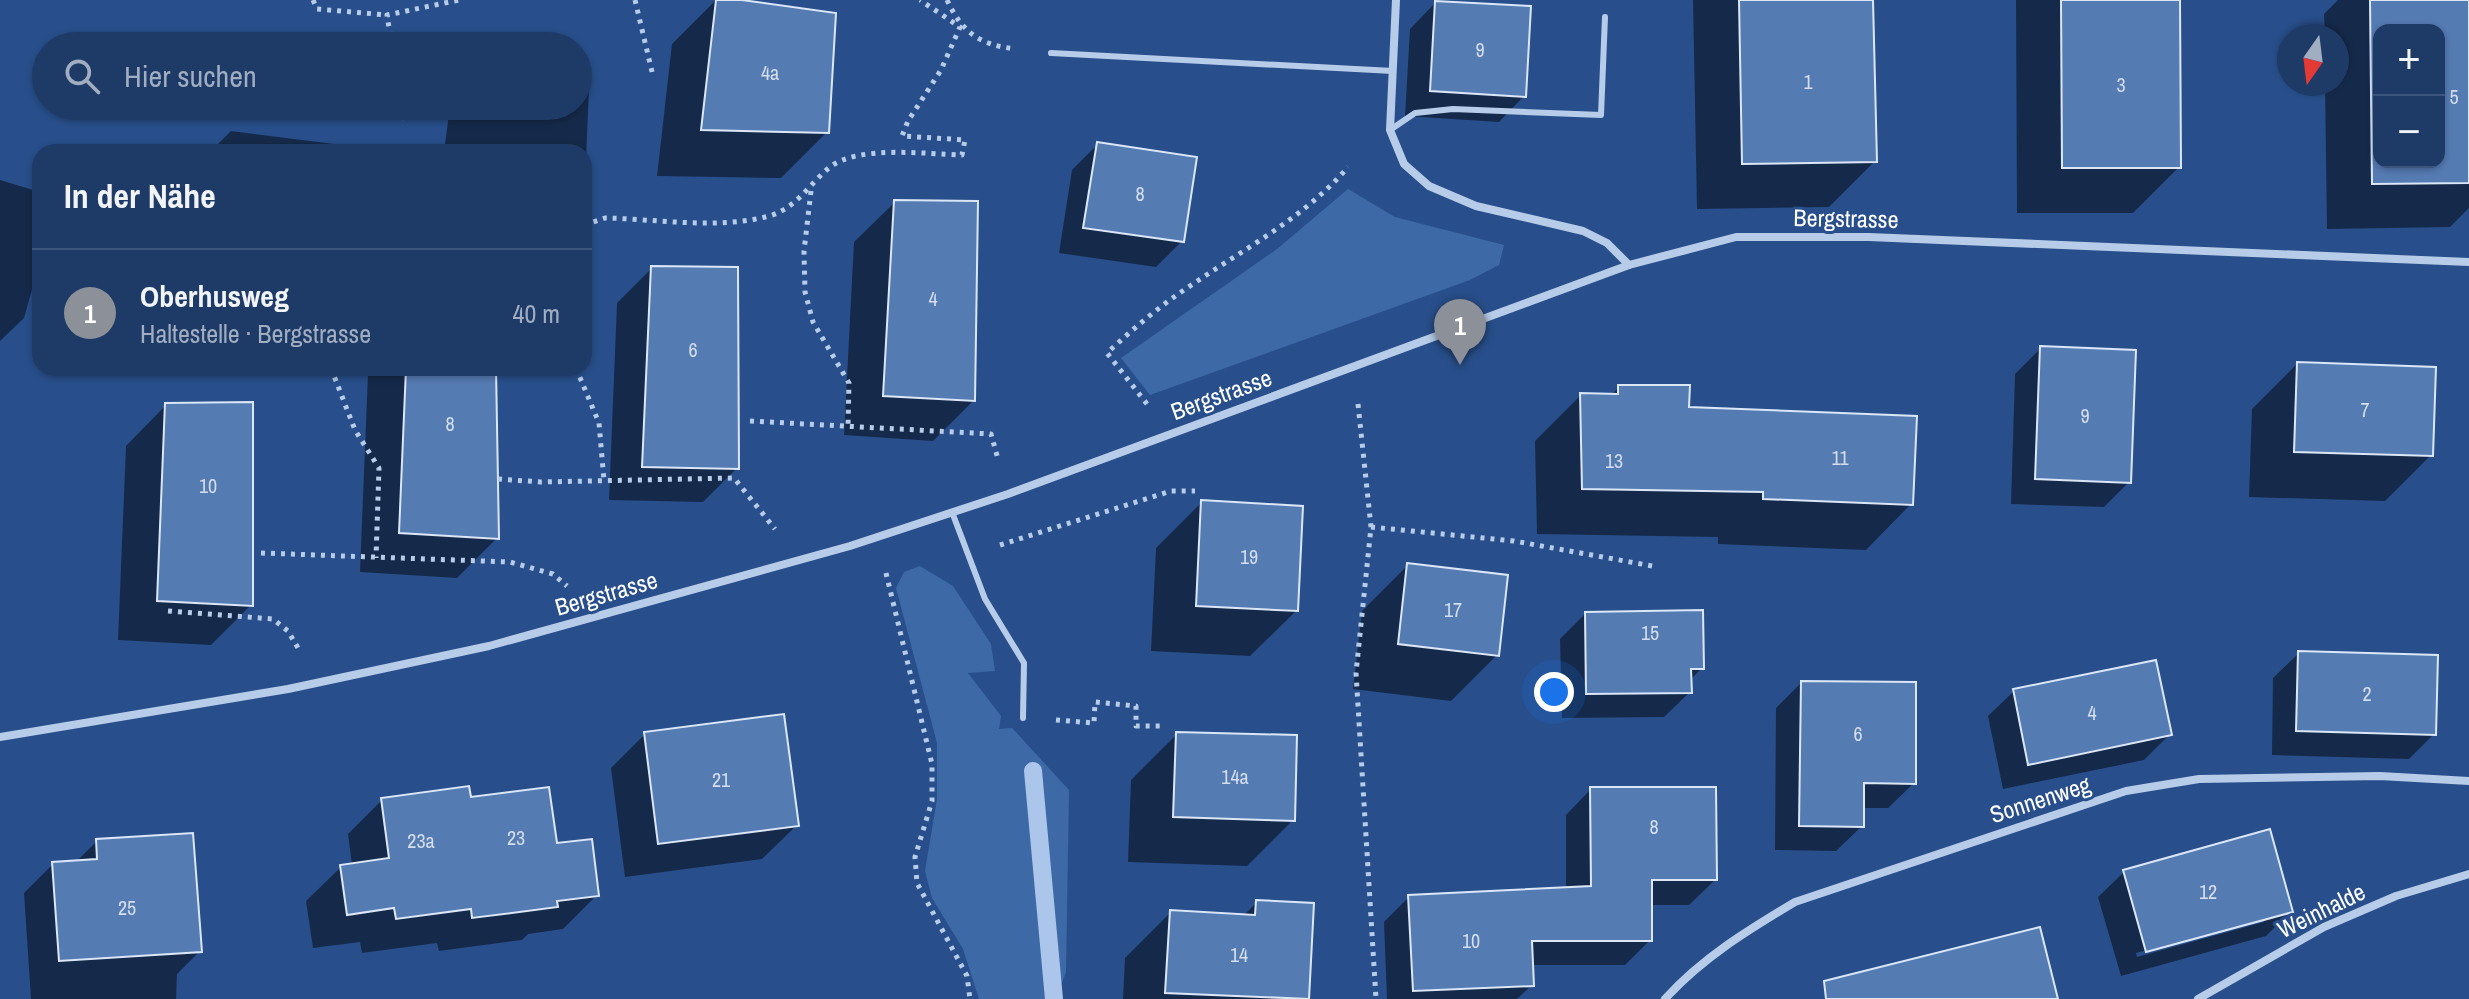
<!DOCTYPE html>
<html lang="de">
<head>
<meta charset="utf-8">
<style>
	:root { --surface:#1e3b68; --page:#26426e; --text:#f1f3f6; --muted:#a1adc0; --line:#3c557c; --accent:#8c9099 }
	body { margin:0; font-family:"Archivo Narrow",sans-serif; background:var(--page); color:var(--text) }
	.controls { position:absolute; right:24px; top:24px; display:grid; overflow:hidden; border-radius:16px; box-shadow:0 2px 6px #0004 }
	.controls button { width:72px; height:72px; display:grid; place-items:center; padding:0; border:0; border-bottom:2px solid var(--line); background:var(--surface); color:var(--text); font:40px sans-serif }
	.compass { position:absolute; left:2277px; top:24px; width:72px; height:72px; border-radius:50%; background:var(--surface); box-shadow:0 2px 6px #0004; rotate:194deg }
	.you { position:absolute; left:1554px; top:692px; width:28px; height:28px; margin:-20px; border:6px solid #fff; border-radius:50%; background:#1a73e8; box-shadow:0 0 0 12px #1a73e833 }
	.badge { display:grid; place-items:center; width:52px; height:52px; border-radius:50%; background:var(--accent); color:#fff; font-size:26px; font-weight:700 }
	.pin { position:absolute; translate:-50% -66px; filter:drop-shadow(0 2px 4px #0008) }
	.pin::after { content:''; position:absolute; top:42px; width:28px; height:24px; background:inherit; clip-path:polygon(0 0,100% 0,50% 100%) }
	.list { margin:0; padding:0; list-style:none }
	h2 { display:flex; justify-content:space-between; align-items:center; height:104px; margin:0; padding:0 32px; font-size:34px }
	h2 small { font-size:26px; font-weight:400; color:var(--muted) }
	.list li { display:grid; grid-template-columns:52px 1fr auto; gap:24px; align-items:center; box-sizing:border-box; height:128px; padding:0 32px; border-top:2px solid var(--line) }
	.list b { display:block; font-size:30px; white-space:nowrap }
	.list p { margin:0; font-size:26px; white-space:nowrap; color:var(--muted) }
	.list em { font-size:26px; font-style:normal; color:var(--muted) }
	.icon { flex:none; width:44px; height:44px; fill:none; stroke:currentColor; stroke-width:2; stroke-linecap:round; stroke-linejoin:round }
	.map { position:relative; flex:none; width:2469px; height:999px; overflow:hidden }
	.search { position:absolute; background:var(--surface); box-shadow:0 2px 6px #0004; left:32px; top:32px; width:560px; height:88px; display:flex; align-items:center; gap:20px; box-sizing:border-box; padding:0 28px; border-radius:44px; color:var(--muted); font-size:30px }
	.panel { position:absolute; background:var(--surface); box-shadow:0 2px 6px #0004; left:32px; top:144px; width:560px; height:232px; border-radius:24px }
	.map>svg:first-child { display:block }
	.green { fill:#3d69a7 }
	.shadow { fill:#0007; fill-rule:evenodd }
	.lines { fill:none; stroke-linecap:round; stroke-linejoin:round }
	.stream { stroke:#abc6ea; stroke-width:18 }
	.building { fill:#557bb3; stroke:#dbe7f7; stroke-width:2; fill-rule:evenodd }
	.path { stroke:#b7cce9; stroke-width:5; stroke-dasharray:4 6; stroke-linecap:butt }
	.lane { stroke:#b7cce9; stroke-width:6 }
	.street { stroke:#b7cce9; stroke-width:8 }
	.labels { text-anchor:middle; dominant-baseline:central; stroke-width:6; stroke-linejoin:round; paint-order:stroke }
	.number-label { font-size:20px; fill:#d4deec }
	.street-label { font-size:24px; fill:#fff; stroke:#284f8b }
</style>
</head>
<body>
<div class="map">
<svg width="2469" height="999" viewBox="0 0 2469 999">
	<rect width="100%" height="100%" fill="#284f8b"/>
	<g class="green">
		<path d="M1348,189l47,28 109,28 -5,20 -29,15 -320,115 -29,-37 156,-109z"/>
		<path d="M920,566l33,20 38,58 4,27 -27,2 33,43 -2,13 13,-1 57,62 -3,182 -10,27h-77l-16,-50 -31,-51 -7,-27 12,-72v-56l-41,-155 8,-16z"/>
	</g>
	<g class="shadow">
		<path d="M716,0h12l99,132 -46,46 -124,-2 15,-132z"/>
		<path d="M1693,0h178l4,161 -46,46 -132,2z"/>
		<path d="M2016,0h162l1,167 -46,46h-116z"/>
		<path d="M2338,0h131v208l-19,19 -123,2 -2,-145h12v-48h-12l-1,-22zM2379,30h60v132h-60z"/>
		<path d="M1435,3l89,93 -25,26 -94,-6 5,-87z"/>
		<path d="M578,86l11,1 -5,124v-59h-140l6,-46h128z"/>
		<path d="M231,131l119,15 -1,6h-139z"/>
		<path d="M1098,144l84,97 -26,26 -97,-14 13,-83z"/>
		<path d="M0,180l40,12v69l-16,57 -24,23z"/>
		<path d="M895,202l78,199 -40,40 -89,-6 10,-193z"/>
		<path d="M652,268l85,200 -34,34 -94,-2 8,-197z"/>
		<path d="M2041,348l88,134 -25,25 -93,-3 4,-130z"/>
		<path d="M2297,364l134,91 -46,46 -136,-4 3,-88z"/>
		<path d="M374,368h120l3,170 -40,40 -97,-6 8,-198z"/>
		<path d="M1619,387l68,22 224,95 -45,46 -148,-6v-7l-181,-3 -2,-93 46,-46 29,1z"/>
		<path d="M166,405l85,200 -40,40 -93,-5 8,-194z"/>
		<path d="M1202,502l94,109 -46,45 -99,-5 5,-103z"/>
		<path d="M1408,565l89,90 -46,46 -98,-12 9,-78z"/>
		<path d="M1585,614l117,54 -13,13 1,11 -26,25 -102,1 -2,-79z"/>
		<path d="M2299,653l135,81 -25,25 -137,-4 1,-77z"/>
		<path d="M1801,683l113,100 -26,25h-26v18l-26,25 -61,-1 1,-142z"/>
		<path d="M2014,691l156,43 -26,26 -141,29 -15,-73z"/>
		<path d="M645,734l152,91 -35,34 -137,18 -14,-109z"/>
		<path d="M1177,734l116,86 -46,46 -119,-4 3,-82z"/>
		<path d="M1591,789l124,91 -26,25h-39v35l-25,25h-94l1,20 -15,14h-130l-3,-77 25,-25 157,-8v-74z"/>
		<path d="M469,799l86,46 42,50 -34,34 -35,5 -6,6 -83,11 -2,-8 -75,10 -2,-11 -47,6 -7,-47 35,-34 11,-2 -4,-31 34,-34z"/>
		<path d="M97,841l103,110 -23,23 -1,25h-145l-7,-106 29,-29 23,-2z"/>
		<path d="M2124,872l167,39 -25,25 -145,40 -23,-79zM2264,918v4l-127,35 -1,-4z"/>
		<path d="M1257,902l55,3 -5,94h-184l2,-41 46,-46 72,4z"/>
	</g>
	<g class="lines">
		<path class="stream" d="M1033,771l21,228"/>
	</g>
	<g class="building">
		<path d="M716,0h26l94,13 -7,120 -128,-3z"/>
		<path d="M1739,0h134l4,162 -135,2z"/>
		<path d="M2061,0h119l1,168h-119z"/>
		<path d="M2370,0h99v183l-97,1zM2379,30h60v132h-60z"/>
		<path d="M1435,1l96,5 -5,91 -96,-6z"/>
		<path d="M1097,142l100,15 -13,85 -101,-14z"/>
		<path d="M894,200l84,1 -3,200 -92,-5z"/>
		<path d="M651,266l87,1 1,202 -97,-2z"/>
		<path d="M2040,346l96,4 -5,133 -96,-4z"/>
		<path d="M2297,362l139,5 -3,89 -139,-4z"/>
		<path d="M406,368h90l3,171 -100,-6z"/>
		<path d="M1618,385h72l-1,22 228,9 -4,89 -150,-6v-7l-181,-3 -2,-96 38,1z"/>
		<path d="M253,402v204l-96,-5 8,-198z"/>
		<path d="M1201,500l102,6 -5,105 -102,-5z"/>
		<path d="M1407,563l101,12 -9,81 -101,-12z"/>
		<path d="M1703,610l1,59h-13l1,24 -106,1 -1,-82z"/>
		<path d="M2298,651l140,4 -2,80 -140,-4z"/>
		<path d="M2156,660l16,75 -144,30 -15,-76z"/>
		<path d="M1801,681l115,1v102l-52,-1v44l-65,-1z"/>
		<path d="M784,714l15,112 -141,18 -14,-112z"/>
		<path d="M1176,732l121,3 -2,86 -122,-4z"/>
		<path d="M469,786l2,11 78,-10 8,56 35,-4 7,57 -42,5 1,6 -86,11 -1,-9 -75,10 -2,-11 -47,7 -7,-50 49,-7 -8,-60z"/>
		<path d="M1590,787h126l1,93h-65v61h-120l2,45 -121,5 -5,-96 183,-9z"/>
		<path d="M2270,829l23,83 -147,40 -23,-82z"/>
		<path d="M193,833l9,119 -143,9 -7,-99 45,-3 -1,-20z"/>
		<path d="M1256,900l58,3 -5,96 -144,-6 5,-83 85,5z"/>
		<path d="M2040,927l18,72h-232l-2,-18z"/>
	</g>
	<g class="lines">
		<g class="path">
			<path d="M313,0l4,9 70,6"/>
			<path d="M635,0l18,76"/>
			<path d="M947,0c15,32 32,45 69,49"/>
			<path d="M392,46l-5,-31 72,-15"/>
			<path d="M402,106l3,14"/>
			<path d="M811,191l-7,60 1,41 8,30 36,61 -1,43"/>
			<path d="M584,225l21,-7c52,1 113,12 164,-2 28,-8 41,-33 61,-49 28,-22 97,-13 132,-12l3,-15 -63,-4 6,-15 33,-51 19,-43 -40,-27"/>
			<path d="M331,368l24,62 24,38 -3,90"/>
			<path d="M576,368l23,55 5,58"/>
			<path d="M1147,404l-40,-51c27,-25 55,-49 86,-69 54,-37 112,-67 155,-117"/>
			<path d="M1358,404l13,123 -15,146 20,326"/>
			<path d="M750,421l241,13 7,25"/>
			<path d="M498,479l43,3 193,-4 41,51"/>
			<path d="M1371,527l143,14 144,26"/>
			<path d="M1000,545l171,-54h24"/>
			<path d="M261,553l249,9 43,12 14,12"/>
			<path d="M886,573l46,191v37l-17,56 2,26 50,93 3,23"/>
			<path d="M168,611l105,8 15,12 10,17"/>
			<path d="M1056,720l38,3 1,-21 41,4v20h27"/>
		</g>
		<g class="lane">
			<path d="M1051,53l342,18"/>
			<path d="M1390,130l25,-17 38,-4 148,6 4,-98"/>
			<path d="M952,512l33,87 39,64 -1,55"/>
		</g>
		<g class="street">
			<path d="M1396,0l-6,130 14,34 25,22 47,20 107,25 24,12 22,22"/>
			<path d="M0,737l288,-48 201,-43 361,-100 158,-52 621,-229 107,-28h133l600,25"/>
			<path d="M1665,999c37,-41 83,-69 130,-97l331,-111 73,-12 181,-3 89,5"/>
			<path d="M2198,999l126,-72 72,-31 73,-22"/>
		</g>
	</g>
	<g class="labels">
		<g class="number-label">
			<text x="1480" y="49">9</text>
			<text x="770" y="72">4a</text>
			<text x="1808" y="81">1</text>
			<text x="2121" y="84">3</text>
			<text x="2454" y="96">5</text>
			<text x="1140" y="193">8</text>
			<text x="933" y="298">4</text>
			<text x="693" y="349">6</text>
			<text x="2365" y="409">7</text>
			<text x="2085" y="415">9</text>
			<text x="450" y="423">8</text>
			<text x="1840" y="457">11</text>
			<text x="1614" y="460">13</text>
			<text x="208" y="485">10</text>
			<text x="1249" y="556">19</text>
			<text x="1453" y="609">17</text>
			<text x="1650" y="632">15</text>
			<text x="2367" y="693">2</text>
			<text x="2092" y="712">4</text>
			<text x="1858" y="733">6</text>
			<text x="1235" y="776">14a</text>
			<text x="721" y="779">21</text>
			<text x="1654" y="826">8</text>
			<text x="516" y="837">23</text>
			<text x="421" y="840">23a</text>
			<text x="2208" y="891">12</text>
			<text x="127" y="907">25</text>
			<text x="1471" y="940">10</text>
			<text x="1239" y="954">14</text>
		</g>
		<g class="street-label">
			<text transform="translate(1846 218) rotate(1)">Bergstrasse</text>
			<text transform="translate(1221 394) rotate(-20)">Bergstrasse</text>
			<text transform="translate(606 593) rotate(-16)">Bergstrasse</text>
			<text transform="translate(2040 799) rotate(-18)">Sonnenweg</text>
			<text transform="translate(2321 910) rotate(-26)">Weinhalde</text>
		</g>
	</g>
</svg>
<div class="controls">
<button>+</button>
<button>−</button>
</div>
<svg class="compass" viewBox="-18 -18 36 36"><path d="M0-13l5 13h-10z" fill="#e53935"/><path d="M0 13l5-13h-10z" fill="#a1adc0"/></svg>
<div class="you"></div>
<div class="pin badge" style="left:1460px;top:365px">1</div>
<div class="search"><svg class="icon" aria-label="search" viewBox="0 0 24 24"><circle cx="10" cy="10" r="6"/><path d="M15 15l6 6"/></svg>Hier suchen</div>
<section class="panel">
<h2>In der Nähe<small></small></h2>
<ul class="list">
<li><span class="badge">1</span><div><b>Oberhusweg</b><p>Haltestelle · Bergstrasse</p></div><em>40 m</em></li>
</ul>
</section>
</div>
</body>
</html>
